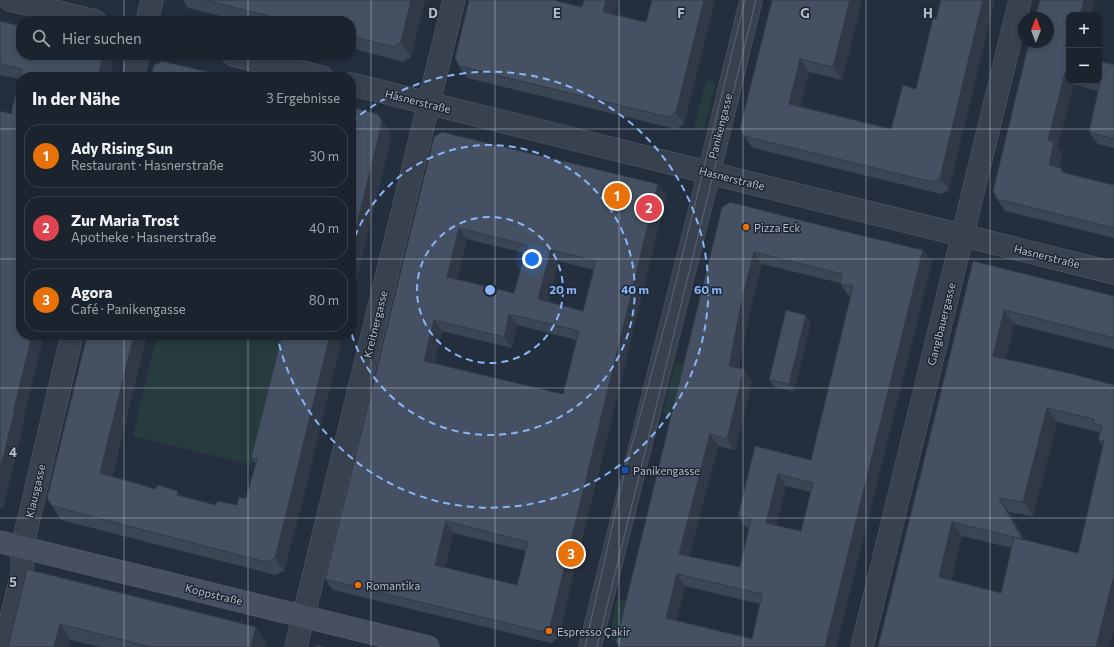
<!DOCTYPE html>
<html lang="de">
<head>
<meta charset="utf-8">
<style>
	:root { --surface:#1b232e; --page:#242b36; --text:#f1f3f6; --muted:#a0a4aa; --line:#39404a; --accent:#ea580c }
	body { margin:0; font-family:Commissioner,sans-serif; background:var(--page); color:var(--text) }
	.controls { position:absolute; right:12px; top:12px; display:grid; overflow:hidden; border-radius:8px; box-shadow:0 2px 6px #0003 }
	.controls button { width:36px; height:36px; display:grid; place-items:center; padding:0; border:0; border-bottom:1px solid var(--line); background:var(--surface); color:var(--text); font:20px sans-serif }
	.compass { position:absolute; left:1018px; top:12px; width:36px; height:36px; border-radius:50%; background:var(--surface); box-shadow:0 2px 6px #0003; rotate:1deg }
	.you { position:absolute; left:532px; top:259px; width:14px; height:14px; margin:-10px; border:3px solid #fff; border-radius:50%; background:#1a73e8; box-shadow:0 0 0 6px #1a73e833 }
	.badge { display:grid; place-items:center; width:26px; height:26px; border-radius:50%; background:var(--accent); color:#fff; font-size:13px; font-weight:700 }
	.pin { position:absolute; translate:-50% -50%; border:2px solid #fff; box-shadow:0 1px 4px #0006 }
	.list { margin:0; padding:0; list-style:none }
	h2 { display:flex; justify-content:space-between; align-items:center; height:52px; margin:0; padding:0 16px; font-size:17px }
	h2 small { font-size:13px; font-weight:400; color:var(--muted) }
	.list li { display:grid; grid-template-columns:26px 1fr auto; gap:12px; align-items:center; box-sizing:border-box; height:64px; margin:0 8px 8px; padding:0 8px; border:1px solid var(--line); border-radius:16px }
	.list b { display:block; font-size:15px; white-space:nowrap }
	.list p { margin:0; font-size:13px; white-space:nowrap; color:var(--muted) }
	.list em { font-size:13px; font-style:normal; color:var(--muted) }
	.icon { flex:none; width:22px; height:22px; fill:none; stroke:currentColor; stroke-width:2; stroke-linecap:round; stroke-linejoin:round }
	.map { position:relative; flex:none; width:1114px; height:647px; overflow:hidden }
	.search { position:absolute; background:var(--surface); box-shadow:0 2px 6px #0003; left:16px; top:16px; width:340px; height:44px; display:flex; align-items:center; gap:10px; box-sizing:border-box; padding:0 14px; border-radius:16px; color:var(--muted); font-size:15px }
	.panel { position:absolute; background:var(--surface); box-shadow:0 2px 6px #0003; left:16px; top:72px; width:340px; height:268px; border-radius:16px }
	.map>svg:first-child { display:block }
	.green { fill:#263c3f }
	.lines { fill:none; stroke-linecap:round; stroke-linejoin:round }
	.minor-casing { stroke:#565f6c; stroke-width:23 }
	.secondary-casing { stroke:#565f6c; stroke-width:23 }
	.minor { stroke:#38414e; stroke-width:22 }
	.secondary { stroke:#465061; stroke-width:22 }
	.tram { stroke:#5a6575; stroke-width:1 }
	.wall { fill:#3b4654; fill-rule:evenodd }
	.shaded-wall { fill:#303945 }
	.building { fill:#455162; stroke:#303945; fill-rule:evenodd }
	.grid { fill:none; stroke:#b4bcc9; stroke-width:1; stroke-opacity:0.55 }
	.ring { fill:none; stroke:#8ab4f8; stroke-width:2; stroke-dasharray:7 5 }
	.food-dot { fill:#e8710a; stroke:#1d2633; stroke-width:1.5 }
	.transit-dot { fill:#1a4fb4; stroke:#1d2633; stroke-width:1.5 }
	.labels { text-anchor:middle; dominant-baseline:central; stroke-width:3; stroke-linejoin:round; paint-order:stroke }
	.street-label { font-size:11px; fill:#b4bcc9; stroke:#1d2633 }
	.poi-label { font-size:11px; fill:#b4bcc9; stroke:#1d2633; text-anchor:start }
	.grid-label { font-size:13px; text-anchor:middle; font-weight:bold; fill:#b4bcc9; stroke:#1d2633; stroke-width:3; stroke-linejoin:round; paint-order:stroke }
	.centre { fill:#8ab4f8; stroke:#1d2633; stroke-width:2 }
	.ring-label { font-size:12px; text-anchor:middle; font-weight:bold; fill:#8ab4f8; stroke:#1d2633; stroke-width:3; stroke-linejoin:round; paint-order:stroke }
</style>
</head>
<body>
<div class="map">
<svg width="1114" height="647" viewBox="0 0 1114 647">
	<rect width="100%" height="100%" fill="#242f3e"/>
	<g class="green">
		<path d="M706,80l8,2 1,3 -11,44 -10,-2z"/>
		<path d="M157,335h126l-31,130 -119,-29z"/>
		<path d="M679,362l7,2 -13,53 -9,-3 -1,-3 12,-48z"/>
		<path d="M617,600h3l6,1 1,1 -10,39 -6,1 4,-38z"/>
	</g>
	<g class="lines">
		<g class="minor-casing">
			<g id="minor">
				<path d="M10,0l85,21"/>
				<path d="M147,21l5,-21"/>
				<path d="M233,55l89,22"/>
				<path d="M133,77l5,-22"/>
				<path d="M351,84l763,189"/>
				<path d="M4,647l18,-74v-25l50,-213"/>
				<path d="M296,647l158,-647"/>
				<path d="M590,647l119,-474 42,-173"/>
				<path d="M862,647l158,-647"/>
			</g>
		</g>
		<g class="secondary-casing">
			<path id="secondary" d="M0,542l428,105"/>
		</g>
		<use href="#minor" class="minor"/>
		<use href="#secondary" class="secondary"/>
		<g class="tram">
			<path d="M585,647l40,-177 44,-160 76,-310"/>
			<path d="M597,647l159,-647"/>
		</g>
	</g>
	<g class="wall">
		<path d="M183,0h242l-14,57 -8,5 -52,-14v-27h-110l-53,-13z"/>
		<path d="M584,0h34l-4,15 32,7 6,-22h63l-31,124 -8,5 -209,-51 -8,-12 123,-59z"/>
		<path d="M772,0h90l-20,80 -33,-8 -9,34 91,23 12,-44 46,105 -8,4 -188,-46 -9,-12z"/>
		<path d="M1040,0h55l-4,15h-22v66h30v-20l15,3v84l-16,-4 -9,-12 9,-41 -24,-6 -17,62 5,7 -3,14h3l3,5 49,12v53l-109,-27 -8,-12 -4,-8 36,-149h19v-24h-13z"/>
		<path d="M0,21l21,34h86l6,10 -92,12 2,344 1,1 -21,86 -3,-1v-396l12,3 8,-35 -20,-4z"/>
		<path d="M434,137l224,47 8,12 -108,442 -7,5 -218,-53 -8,-11zM467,239l58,14 -11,40 -57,-14zM558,261l35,9 -10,41 -35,-9zM517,325l59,15 -13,54 -129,-31 8,-32 70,17zM453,533l73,18 -9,34 -72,-17z"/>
		<path d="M722,207l129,26 72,17 9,11 -96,386h-216zM762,264l78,19 8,12 3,1 -40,164 -56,-14 -17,70 8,11 3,1 -9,39 -51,-11 29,-110 17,4 17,-69 -8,-12 -5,-1 12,-62zM786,486l25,6 -10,39 -25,-6zM685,586l75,18 -8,35 -76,-19z"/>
		<path d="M973,261l141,35v53l-100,-25 -8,35 108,26v244l-5,18h-231zM1057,422l41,10 2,2 -2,6 5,6 -25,107 -53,-13 -16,-28 24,4zM962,536l50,12 -11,45 -50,-13z"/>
		<path d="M811,322l-17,69 -20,-4 -5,-7z"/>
		<path d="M87,335h60l-35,142 44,12 22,2 3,5 35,9h21l9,-7 10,-34 -5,-6 31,-123 23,156 -21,80 -9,4 -214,-55 -9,-14z"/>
		<path d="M27,569l240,74 -1,4h-166l-29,-7 -2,7h-61z"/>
	</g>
	<g class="shaded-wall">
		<path d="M411,0h14l-14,57 -10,-15z"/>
		<path d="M606,0h12l-6,24 -9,-12z"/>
		<path d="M704,0h11l-31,124 -8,-12z"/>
		<path d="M850,0h12l-20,80 -9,-13z"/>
		<path d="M983,0h12l-46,190 -9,-12z"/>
		<path d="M1084,0h11l-4,15h-11z"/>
		<path d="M103,55h4l6,10 -3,12h-12z"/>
		<path d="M800,59l9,13 -11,44 -9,-12z"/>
		<path d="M1065,73l4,5v3h2l3,4 -17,62 5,7 -5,23 -8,-12 -1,-25z"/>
		<path d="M378,114l14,21 -41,167v-52z"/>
		<path d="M1062,168l8,12 -9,-8z"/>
		<path d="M658,184l8,12 -108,442 -8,-11z"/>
		<path d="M459,228l8,11 -12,49 -8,-11z"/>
		<path d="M551,250l7,11 -12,49 -8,-11z"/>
		<path d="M923,250l9,11 -96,386h-11z"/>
		<path d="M754,252l8,12 -11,42 -14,71 -8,-11 14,-71z"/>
		<path d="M1004,310l10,14 -11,46 -10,-14z"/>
		<path d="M509,314l8,11 -5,23 -8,-11z"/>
		<path d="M806,315l5,7 -17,69 -5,-7z"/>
		<path d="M434,320l8,11 -10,41 -8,-11z"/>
		<path d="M32,335h12l-21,86 1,1 -21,86 -3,-5v-32l14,-62z"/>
		<path d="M134,335h13l-38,152 -9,-14z"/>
		<path d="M330,335h13l-38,156 -21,80 -9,-13z"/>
		<path d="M744,369l8,12 -17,69 -8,-11z"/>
		<path d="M1047,408l10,14 -24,94 -10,-14z"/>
		<path d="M710,434l8,12 -31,119 -8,-11z"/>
		<path d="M778,474l8,12 -12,48 -8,-11z"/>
		<path d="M178,491l9,13 -10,-9z"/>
		<path d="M999,498l10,14 24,42 -10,-14z"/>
		<path d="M446,521l7,12 -10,43 -8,-11z"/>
		<path d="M952,522l10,14 -13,55 -10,-14z"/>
		<path d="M677,574l8,12 -11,44 -8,-12z"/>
		<path d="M1114,575v54l-5,18h-13z"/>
		<path d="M60,624l11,16 -2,7h-15z"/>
		<path d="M256,627l11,16 -1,4h-15z"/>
	</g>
	<g class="building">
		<path d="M205,0h206l-10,42 -8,5 -42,-11v-15h-62z"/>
		<path d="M469,0h84l29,7 2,-7h22l-3,12 43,10 6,-22h52l-28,112 -8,5 -209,-51 -4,-8z"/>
		<path d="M772,0h78l-17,67 -33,-8 -11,45 102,25 12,-44 13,4 17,-71 3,1 5,-19h42l-43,178 -8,4 -188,-46 -4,-8z"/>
		<path d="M1040,0h44l-4,15h-11v59l-4,-1 -17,67 6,2 -5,23 13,3 -1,4 53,13v43l-117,-29 -4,-8 36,-149h19v-24h-13z"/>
		<path d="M0,21l21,5v29h82l-5,22h-77v258h11l-18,74h1l-15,62v-360l12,3v-6l10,-39 -22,-5z"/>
		<path d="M162,61l67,16h-78l3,-12z"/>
		<path d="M1099,61l15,4v74l-25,-7 11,-50 -4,-1h3z"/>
		<path d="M351,107l27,7 4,8 -31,128z"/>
		<path d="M442,132l216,52 -108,443 -7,5 -218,-53 109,-442zM459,228l68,17 -13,48 -67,-16zM551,250l45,11 -13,50 -45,-12zM509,314l70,17 -16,63 -139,-33 10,-41 70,17zM446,521l82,21 -11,43 -82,-20z"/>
		<path d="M730,202l121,31 72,17 -98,397h-205l-4,-5 106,-435zM754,252l88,22 -2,10 13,2 -42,174 -56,-14 -17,70 15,3h-2l-11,48 -61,-13 31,-120 17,5 17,-70 -15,-3 14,-71zM778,474l35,9 -12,48 -35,-8zM677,574l85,20 -10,45 -86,-21z"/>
		<path d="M973,261l141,35v42l-110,-28 -11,46 80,18 41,11v190l-18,72h-218zM1047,408l47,11 -1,4 9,3 -4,14 6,1 -26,112 -64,-16 9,3 -24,-42 24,4zM952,522l62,15 -13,56 -62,-16z"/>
		<path d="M786,310l20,5 -17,69 -20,-4z"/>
		<path d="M87,335h47l-34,138 56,16 1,-4 21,6 -1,4 39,10 1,-4 20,4 2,-8 7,1 11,-39 -6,-1 31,-123h48l-35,143 -20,80 -9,4 -214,-56 -5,-8z"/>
		<path d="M27,569l229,58 -5,20h-100l-91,-23 -6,23h-46z"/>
		<path d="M318,645l7,2h-11z"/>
	</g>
	<path class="grid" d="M124,0v21M248,0v21M371,0v647M495,0v647M619,0v647M743,0v647M866,0v647M990,0v647M124,55v22M248,55v22M0,129h21M351,129h763M0,259h21M351,259h763M124,335v312M248,335v312M0,388h1114M0,518h1114"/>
	<g class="ring">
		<circle cx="490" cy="290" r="73"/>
		<path d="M351 248A145 145 0 1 1 351 332"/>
		<path d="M351 122A218 218 0 1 1 277 335"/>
	</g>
	<g class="food-dot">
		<circle cx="746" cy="227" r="4"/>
		<circle cx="358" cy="585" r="4"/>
		<circle cx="549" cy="631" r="4"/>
	</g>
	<rect class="transit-dot" x="621" y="466" width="8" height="8" rx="2"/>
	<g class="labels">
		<g class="street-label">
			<text transform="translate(418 101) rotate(14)">Hasnerstraße</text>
			<text transform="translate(720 126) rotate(-76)">Panikengasse</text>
			<text transform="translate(732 178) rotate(14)">Hasnerstraße</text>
			<text transform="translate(1047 256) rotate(14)">Hasnerstraße</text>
			<text transform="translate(375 324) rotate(-76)">Kreitnergasse</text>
			<text transform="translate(941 324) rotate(-76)">Ganglbauergasse</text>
			<text transform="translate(35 491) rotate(-77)">Klausgasse</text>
			<text transform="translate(214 594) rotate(14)">Koppstraße</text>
		</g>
		<g class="poi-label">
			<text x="754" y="227">Pizza Eck</text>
			<text x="633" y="470">Panikengasse</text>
			<text x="366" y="585">Romantika</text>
			<text x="557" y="631">Espresso Çakir</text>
		</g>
	</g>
	<g class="grid-label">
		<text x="433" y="18">D</text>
		<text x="557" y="18">E</text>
		<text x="681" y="18">F</text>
		<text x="805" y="18">G</text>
		<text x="928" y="18">H</text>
		<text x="13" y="457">4</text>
		<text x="13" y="587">5</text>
	</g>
	<circle cx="490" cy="290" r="6" class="centre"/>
	<g class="ring-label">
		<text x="563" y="294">20 m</text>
		<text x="635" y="294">40 m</text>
		<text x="708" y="294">60 m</text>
	</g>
</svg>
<div class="controls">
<button>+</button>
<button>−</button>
</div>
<svg class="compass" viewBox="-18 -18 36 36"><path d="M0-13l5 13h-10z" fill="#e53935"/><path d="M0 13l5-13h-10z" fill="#a0a4aa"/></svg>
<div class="you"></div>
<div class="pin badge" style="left:617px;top:196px;background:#e8710a">1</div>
<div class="pin badge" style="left:649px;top:208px;background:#e0444e">2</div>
<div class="pin badge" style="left:571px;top:554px;background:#e8710a">3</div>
<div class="search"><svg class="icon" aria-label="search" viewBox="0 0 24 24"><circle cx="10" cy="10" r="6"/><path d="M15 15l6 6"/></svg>Hier suchen</div>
<section class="panel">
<h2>In der Nähe<small>3 Ergebnisse</small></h2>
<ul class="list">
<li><span class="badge" style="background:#e8710a">1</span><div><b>Ady Rising Sun</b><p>Restaurant · Hasnerstraße</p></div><em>30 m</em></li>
<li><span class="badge" style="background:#e0444e">2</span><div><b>Zur Maria Trost</b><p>Apotheke · Hasnerstraße</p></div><em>40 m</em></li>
<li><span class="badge" style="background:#e8710a">3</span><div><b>Agora</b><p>Café · Panikengasse</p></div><em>80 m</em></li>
</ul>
</section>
</div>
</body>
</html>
